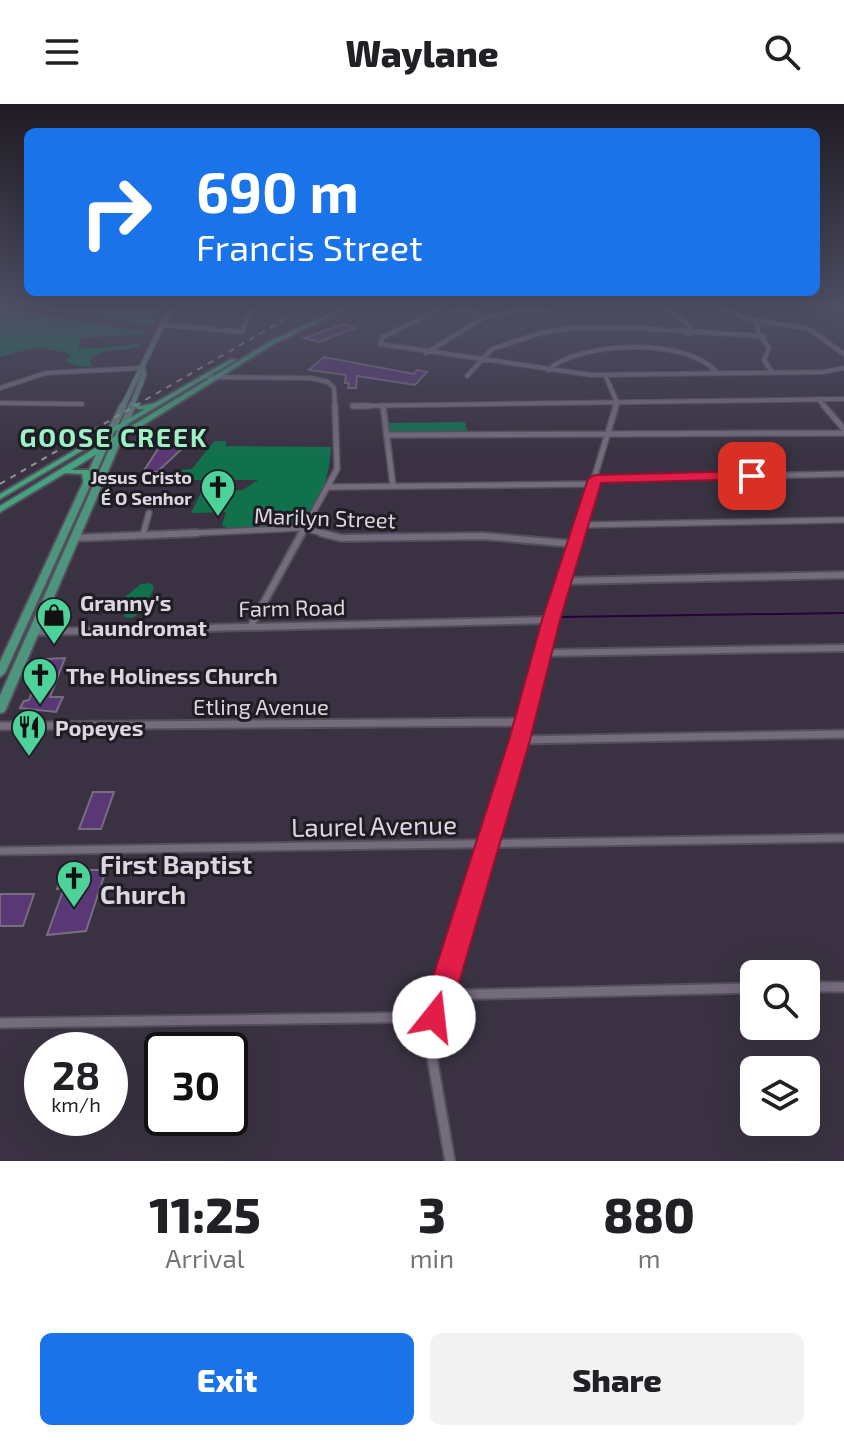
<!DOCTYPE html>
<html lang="en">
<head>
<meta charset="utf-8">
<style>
  :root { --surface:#fff; --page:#f2f2f2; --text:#202124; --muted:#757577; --accent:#1a73e8 }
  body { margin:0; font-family:"Exo 2",sans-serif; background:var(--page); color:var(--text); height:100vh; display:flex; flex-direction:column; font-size:30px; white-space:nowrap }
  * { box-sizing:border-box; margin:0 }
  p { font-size:26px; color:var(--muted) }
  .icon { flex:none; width:44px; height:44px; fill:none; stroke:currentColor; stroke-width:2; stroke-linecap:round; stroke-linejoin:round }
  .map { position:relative; height:1057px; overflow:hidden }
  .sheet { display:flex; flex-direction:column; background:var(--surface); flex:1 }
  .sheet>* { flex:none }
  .hud { position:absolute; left:24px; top:24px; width:796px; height:168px; border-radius:12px; box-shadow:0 8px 32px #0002; background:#1a73e8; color:#fff; overflow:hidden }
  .tools { position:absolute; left:740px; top:856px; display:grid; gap:16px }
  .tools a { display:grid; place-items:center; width:80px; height:80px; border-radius:12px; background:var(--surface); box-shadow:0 8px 32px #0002; font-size:40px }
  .speed { position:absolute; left:24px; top:928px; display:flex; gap:16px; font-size:40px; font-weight:700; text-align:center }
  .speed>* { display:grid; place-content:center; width:104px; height:104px; border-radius:50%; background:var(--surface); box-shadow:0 8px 32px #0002; line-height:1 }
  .speed small { font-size:20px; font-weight:400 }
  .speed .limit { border:4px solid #111; border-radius:12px; background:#fff; color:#111 }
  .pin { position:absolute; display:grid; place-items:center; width:68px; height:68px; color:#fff; margin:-34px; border-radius:16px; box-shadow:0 4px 12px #0006 }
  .me { position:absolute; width:88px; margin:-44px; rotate:16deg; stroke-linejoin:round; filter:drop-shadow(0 0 6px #0008) }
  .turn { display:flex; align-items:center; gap:28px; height:168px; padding:0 40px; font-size:36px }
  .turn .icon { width:104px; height:104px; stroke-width:2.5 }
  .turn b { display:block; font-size:56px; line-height:68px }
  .eta { display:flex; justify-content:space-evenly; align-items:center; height:136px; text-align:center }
  .eta b { font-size:48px; font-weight:800; line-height:56px }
  .button { display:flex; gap:16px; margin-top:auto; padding:16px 40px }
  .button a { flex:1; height:92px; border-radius:12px; background:var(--accent); color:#fff; font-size:32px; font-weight:800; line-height:92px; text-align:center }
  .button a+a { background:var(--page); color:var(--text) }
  header { display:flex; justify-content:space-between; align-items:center; height:104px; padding:0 40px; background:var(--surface); font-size:36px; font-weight:800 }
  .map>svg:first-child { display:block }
  .green { fill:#12714d }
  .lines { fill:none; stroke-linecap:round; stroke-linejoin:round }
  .stream { stroke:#27013d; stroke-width:2 }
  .building { fill:#5a3775; stroke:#766d7f; stroke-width:2 }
  .minor-far4-casing { stroke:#554f5c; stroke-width:6 }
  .minor-far3-casing { stroke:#554f5c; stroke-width:8 }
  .minor-far2-casing { stroke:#554f5c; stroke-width:10 }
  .minor-far1-casing { stroke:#554f5c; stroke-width:11 }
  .minor-casing { stroke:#554f5c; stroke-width:13 }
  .secondary-far1-casing { stroke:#554f5c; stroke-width:7 }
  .secondary-casing { stroke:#554f5c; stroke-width:10 }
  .primary-casing { stroke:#554f5c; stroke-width:4 }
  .trunk-casing { stroke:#554f5c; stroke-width:4 }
  .minor-far4 { stroke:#746b7d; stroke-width:4 }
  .minor-far3 { stroke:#746b7d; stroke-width:5 }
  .minor-far2 { stroke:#746b7d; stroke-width:6 }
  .minor-far1 { stroke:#746b7d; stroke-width:7 }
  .minor { stroke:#746b7d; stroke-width:9 }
  .secondary-far1 { stroke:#61807d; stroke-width:5 }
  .secondary { stroke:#61807d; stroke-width:7 }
  .primary { fill:#4e957e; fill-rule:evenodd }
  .trunk { fill:#42a37e; fill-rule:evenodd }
  .rail { stroke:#97919d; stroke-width:2; stroke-dasharray:6 6; stroke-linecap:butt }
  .route { fill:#e11d48; stroke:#92132f; stroke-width:2 }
  .labels { text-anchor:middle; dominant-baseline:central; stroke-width:6; stroke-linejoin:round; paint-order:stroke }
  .far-poi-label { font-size:18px; font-weight:bold; fill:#dbd6e0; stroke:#1f1c23; text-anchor:end }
  .street-label { font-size:22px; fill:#dbd6e0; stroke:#1f1c23 }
  .poi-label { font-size:22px; font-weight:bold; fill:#dbd6e0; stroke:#1f1c23; text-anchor:start }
  .far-district-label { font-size:26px; font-weight:bold; letter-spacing:2px; fill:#9ef0c7; stroke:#1f1c23 }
  .near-street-label { font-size:26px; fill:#dbd6e0; stroke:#1f1c23 }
  .near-poi-label { font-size:26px; font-weight:bold; fill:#dbd6e0; stroke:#1f1c23; text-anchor:start }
</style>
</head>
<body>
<header><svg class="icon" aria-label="menu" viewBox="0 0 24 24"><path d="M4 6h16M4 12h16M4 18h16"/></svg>Waylane<svg class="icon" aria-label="search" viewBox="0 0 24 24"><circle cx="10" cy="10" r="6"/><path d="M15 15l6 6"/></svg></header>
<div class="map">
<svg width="844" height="1057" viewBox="0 0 844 1057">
  <rect width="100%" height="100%" fill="#3a3242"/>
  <path class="green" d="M 19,203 L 161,203 L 154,219 L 147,221 Z
    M 0,205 L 146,227 L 149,229 L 81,234 L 78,245 C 99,243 122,244 144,238 C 130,252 103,239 90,257 L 92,263 L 75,262 L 65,256 L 72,251 L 68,249 L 36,243 L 0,253 Z
    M 465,318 L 468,330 L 389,330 L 387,319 Z
    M 214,337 L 226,337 L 226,342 L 331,343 C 331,365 319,413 296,422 C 282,428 244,424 227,424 L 222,421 L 226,408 L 191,409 L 201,389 L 243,386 L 258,376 L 182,376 L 187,369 L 172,367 L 192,365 Z
    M 149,479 L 154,482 C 151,493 143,509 132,514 L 124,513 L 125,493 L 141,480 Z"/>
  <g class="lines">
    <path class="stream" d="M 559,513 L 844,509"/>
  </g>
  <path class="building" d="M 344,220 L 355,224 L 319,238 L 304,234 Z
    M 324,253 L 414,270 L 417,266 L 427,268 L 415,281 L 357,272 L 356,284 L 348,284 L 349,279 L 345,279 L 346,271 L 309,266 Z
    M 160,342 L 184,343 L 157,368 L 143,368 Z
    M 65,554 L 50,593 L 63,593 L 56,608 L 20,604 L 24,597 L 29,596 L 46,555 Z
    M 93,688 L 114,688 L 101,725 L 79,725 Z
    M 70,766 L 106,766 L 86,827 L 47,831 L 64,784 L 57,785 L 61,773 L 68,774 Z
    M 0,790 L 34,790 L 23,822 L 0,822 Z"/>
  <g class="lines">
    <g class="minor-far4-casing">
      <path id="minor-far4" d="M 444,203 L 383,233 L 380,240 L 591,271 L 823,268 L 844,264
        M 447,203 L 487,212
        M 665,203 L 690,222 L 689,230
        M 719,203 L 748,215 L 809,225 L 844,250
        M 757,217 L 758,228 L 769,244 L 764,256 L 772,268
        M 163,221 L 242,228 L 252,203
        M 426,249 L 487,212 L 559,203
        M 548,266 C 580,237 689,233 717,269
        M 605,271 L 617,298 L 615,304
        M 467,272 L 492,245 L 541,229 L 573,224 L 636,224 L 763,232
        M 206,273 L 311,274 L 328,278 L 334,284 L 335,304
        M 0,284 L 46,269 L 143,264
        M 818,295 L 826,304
        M 0,299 L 82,300
        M 353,302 L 844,295"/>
    </g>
    <g class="minor-far3-casing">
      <path id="minor-far3" d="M 353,302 L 369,302
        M 383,302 L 393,382
        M 824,302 L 844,325
        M 387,331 L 844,329
        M 595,375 L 844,370
        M 329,383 L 594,380
        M 580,421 L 844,416
        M 143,430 L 149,409
        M 151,431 L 304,424 L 329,431
        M 301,431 L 337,365 L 335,302
        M 577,431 L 616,302"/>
    </g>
    <g class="minor-far2-casing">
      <path id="minor-far2" d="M 321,429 L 341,434 L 483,432 L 575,440
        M 75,434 L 197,429
        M 563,477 L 844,471
        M 251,522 L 302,429
        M 34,528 L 551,516
        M 544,549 L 844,544
        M 531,592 L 577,429"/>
    </g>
    <g class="minor-far1-casing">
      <path id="minor-far1" d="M 0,622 L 523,618
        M 520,636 L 844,630
        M 0,747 L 844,734
        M 470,797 L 532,590"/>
    </g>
    <g class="minor-casing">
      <path id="minor" d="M 806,883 L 844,883
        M 441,891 L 754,884
        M 0,919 L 434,913
        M 450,1057 L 430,942 L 434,913 L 471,795"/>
    </g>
    <g class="secondary-far1-casing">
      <path id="secondary-far1" d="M 122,304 L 171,203
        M 131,304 L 144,271 L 143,264"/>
    </g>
    <g class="secondary-casing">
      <path id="secondary" d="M 123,323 L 132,302
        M 109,331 L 123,302"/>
    </g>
    <g class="primary-casing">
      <path id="primary" d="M 123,321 L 127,323 L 6,605 L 4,608 L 0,609 L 0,592 L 119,323 Z
        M 106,329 L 113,331 L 5,569 L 0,573 L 0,558 Z"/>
    </g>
    <g class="trunk-casing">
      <path id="trunk" d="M 344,203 L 351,203 L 275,239 L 71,366 L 88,366 L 91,380 L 90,382 L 84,382 L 82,370 L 65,369 L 0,408 L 0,402 L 271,237 Z
        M 231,255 L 236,256 L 0,395 L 0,390 L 145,305 L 138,305 L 131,301 L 131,299 L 135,299 L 141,302 L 155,299 Z"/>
    </g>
    <use href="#minor-far4" class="minor-far4"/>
    <use href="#minor-far3" class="minor-far3"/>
    <use href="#minor-far2" class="minor-far2"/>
    <use href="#minor-far1" class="minor-far1"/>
    <use href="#minor" class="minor"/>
    <use href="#secondary-far1" class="secondary-far1"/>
    <use href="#secondary" class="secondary"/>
    <use href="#primary" class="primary"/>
    <use href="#trunk" class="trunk"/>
    <path class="rail" d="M 0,380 L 306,203"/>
  </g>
  <linearGradient id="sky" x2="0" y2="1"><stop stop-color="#201c24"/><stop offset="0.58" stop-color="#4f4f65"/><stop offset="1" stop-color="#4f4f65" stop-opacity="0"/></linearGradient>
  <rect width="844" height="351" fill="url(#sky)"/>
  <path class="route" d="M 752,367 L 757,369 L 757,375 L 601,379 L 560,516 L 530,636 L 449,913 L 444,923 L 434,927 L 424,923 L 420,913 L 509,636 L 542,516 L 588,375 L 595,371 Z"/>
  <defs>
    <g id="church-pin" transform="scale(1.8)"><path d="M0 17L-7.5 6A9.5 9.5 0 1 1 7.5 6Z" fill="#4dd39a" stroke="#1f1c23"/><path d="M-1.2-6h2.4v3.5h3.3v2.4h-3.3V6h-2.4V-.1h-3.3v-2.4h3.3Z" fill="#111"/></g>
    <g id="shop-pin" transform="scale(1.8)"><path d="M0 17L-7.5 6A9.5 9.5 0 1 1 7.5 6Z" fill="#4dd39a" stroke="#1f1c23"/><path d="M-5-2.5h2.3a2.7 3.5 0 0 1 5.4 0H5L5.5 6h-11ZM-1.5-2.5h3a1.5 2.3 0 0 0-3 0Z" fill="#111"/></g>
    <g id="restaurant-pin" transform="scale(1.8)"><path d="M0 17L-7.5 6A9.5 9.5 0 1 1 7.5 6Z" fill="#4dd39a" stroke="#1f1c23"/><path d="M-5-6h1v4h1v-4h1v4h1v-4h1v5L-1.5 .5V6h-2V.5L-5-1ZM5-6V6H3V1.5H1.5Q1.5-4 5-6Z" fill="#111"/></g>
  </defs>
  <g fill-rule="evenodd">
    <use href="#church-pin" x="218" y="383"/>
    <use href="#shop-pin" x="54" y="511"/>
    <use href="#church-pin" x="40" y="571"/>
    <use href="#restaurant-pin" x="29" y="623"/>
    <use href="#church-pin" x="74" y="774"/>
  </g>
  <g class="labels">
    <g class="far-poi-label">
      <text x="192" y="373">Jesus Cristo<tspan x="192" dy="21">É O Senhor</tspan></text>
    </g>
    <g class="street-label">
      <text transform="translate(325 413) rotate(2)">Marilyn Street</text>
      <text transform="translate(292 503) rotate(-1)">Farm Road</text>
      <text x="261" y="602">Etling Avenue</text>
    </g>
    <g class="poi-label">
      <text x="80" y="498">Granny's<tspan x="80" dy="25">Laundromat</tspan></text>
      <text x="66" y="571">The Holiness Church</text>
      <text x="55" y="623">Popeyes</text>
    </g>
    <g class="far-district-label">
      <text x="114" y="332">GOOSE CREEK</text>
    </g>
    <g class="near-street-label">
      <text transform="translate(374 721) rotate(-1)">Laurel Avenue</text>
    </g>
    <g class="near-poi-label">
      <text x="100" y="759">First Baptist<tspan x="100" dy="30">Church</tspan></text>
    </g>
  </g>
</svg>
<div class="tools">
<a><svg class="icon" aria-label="search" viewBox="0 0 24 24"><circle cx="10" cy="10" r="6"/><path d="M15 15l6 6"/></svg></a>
<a><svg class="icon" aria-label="layers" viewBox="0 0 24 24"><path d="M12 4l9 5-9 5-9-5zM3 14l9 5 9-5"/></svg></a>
</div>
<div class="speed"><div>28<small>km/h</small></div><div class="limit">30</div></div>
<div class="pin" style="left:752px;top:372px;background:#d93025"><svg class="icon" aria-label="arrive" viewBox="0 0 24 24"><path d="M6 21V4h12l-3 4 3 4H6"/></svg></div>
<svg class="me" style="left:434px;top:913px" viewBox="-20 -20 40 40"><circle r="19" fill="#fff"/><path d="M0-13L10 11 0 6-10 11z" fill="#e11d48"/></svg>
<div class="hud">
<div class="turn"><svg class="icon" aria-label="right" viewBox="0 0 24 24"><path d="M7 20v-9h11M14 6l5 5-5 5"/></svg><div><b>690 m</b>Francis Street</div></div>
</div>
</div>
<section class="sheet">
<div class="eta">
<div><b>11:25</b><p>Arrival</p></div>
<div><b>3</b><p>min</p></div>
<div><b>880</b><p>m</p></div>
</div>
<div class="button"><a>Exit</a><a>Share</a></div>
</section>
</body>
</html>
